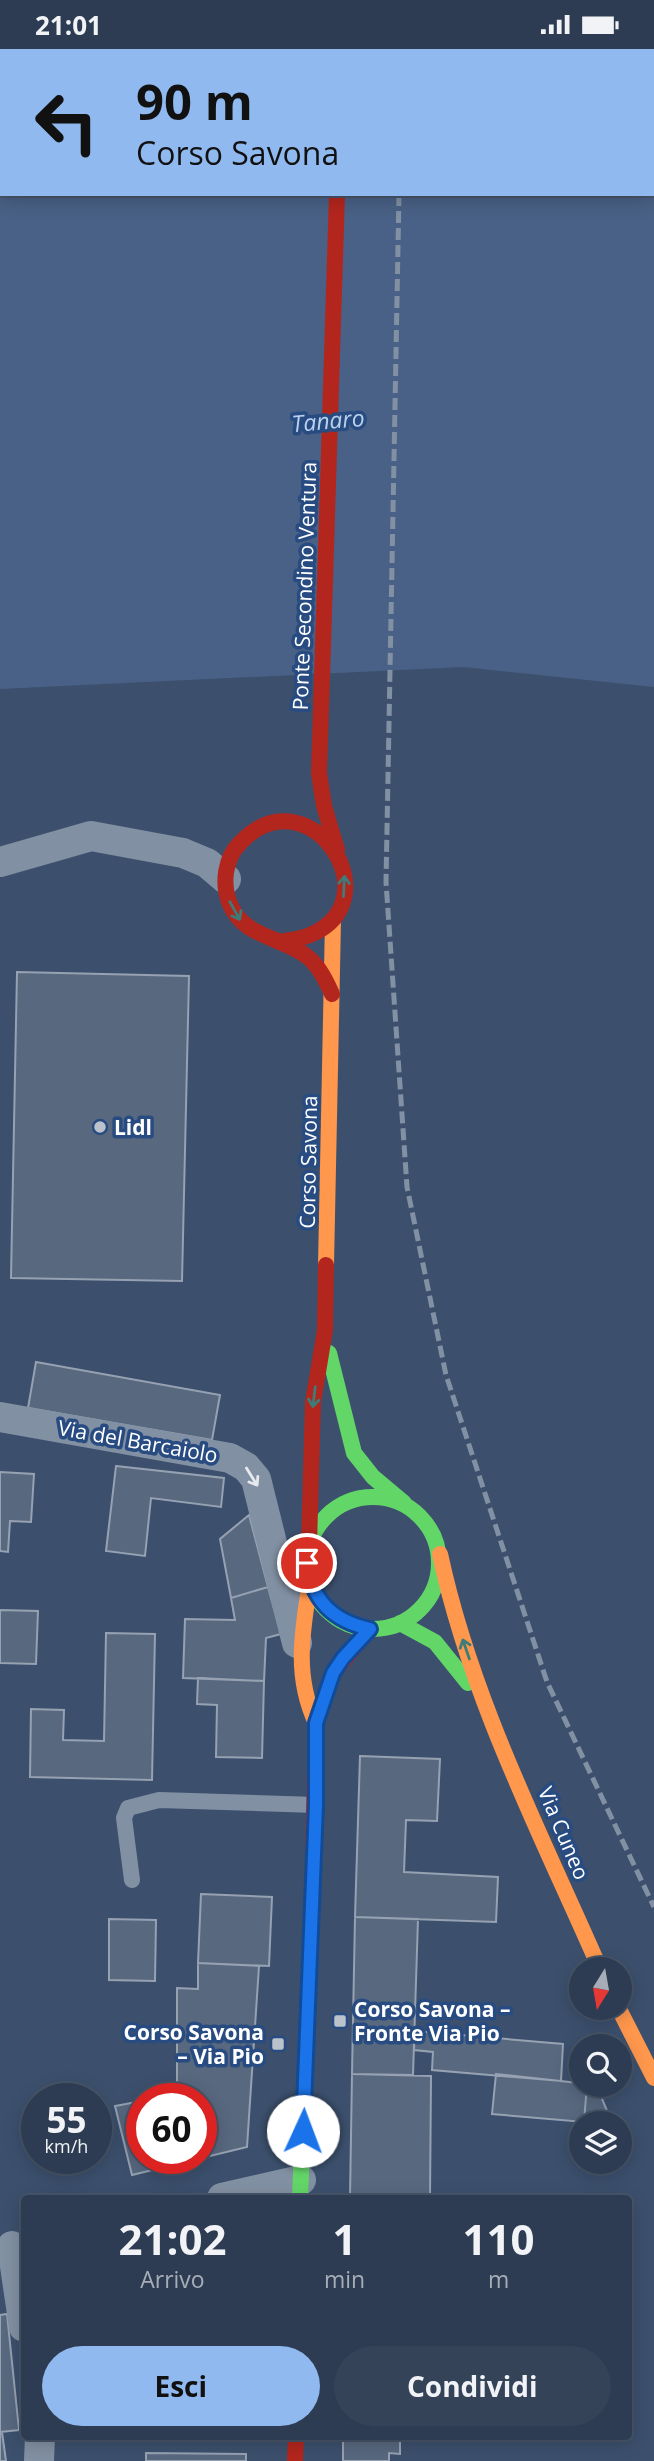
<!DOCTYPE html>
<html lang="it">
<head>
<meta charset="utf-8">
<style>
  :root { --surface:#2d3c52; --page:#354359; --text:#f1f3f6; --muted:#a7adb8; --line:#485669; --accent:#90b9f0 }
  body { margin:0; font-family:"Open Sans",sans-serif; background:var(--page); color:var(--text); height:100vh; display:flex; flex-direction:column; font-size:26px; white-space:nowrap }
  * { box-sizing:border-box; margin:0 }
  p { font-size:23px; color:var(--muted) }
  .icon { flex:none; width:38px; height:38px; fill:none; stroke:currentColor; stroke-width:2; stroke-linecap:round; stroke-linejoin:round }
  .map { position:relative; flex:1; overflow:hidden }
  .sheet { position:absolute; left:21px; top:2146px; width:611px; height:245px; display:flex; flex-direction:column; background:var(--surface); border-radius:7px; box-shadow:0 4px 18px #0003,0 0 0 2px var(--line) }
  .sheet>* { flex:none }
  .banner { position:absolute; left:0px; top:0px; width:654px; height:147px; box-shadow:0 4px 18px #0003,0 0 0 2px var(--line); background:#90b9f0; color:#111; overflow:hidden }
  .needle { width:46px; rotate:191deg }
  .controls { position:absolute; left:569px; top:1908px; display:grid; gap:14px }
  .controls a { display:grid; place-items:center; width:63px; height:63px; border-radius:50%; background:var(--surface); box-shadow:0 4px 18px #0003,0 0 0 2px var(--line); font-size:35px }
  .speed { position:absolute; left:21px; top:2034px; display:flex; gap:14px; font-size:35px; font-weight:700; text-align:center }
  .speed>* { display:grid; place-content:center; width:91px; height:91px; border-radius:50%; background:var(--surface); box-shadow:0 4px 18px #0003,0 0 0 2px var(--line); line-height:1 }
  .speed small { font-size:18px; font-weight:400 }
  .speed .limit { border:10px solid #d22; background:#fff; color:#111 }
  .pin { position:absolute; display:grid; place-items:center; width:60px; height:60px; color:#fff; margin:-30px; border:4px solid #fff; border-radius:50%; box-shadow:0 2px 7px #0007 }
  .me { position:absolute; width:77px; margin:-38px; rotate:2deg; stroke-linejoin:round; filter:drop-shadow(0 0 5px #0008) }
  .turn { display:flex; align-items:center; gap:24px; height:147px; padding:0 21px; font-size:32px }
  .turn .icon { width:91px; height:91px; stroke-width:2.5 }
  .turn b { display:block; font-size:49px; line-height:60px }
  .eta { display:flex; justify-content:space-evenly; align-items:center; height:119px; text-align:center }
  .eta b { font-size:42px; font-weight:700; line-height:49px }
  .action { display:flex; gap:14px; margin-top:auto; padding:14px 21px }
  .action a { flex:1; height:80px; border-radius:42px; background:var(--accent); color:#111; font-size:28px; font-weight:700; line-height:80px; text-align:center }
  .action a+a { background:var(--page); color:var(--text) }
  .status { display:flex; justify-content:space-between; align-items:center; height:49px; padding:0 35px; background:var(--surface); direction:ltr }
  .status svg { height:19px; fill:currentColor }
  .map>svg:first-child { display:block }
  .water { fill:#496186 }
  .building { fill:#58687f; stroke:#96a1b2; stroke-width:2 }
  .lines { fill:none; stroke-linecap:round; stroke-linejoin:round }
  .lane { stroke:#8290a3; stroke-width:16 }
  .street { stroke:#8290a3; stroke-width:30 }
  .fast { stroke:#63d668; stroke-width:16 }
  .slow { stroke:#ff974d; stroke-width:16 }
  .jam { stroke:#b3261e; stroke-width:16 }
  .rail { stroke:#8290a3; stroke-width:5; stroke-dasharray:12 5; stroke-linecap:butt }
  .oneway { stroke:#3d7c78 }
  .oneway2 { stroke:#e6e9ed }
  .route-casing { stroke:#114b97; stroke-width:18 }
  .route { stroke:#1a73e8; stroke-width:12 }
  .poi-dot { fill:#bbc2cc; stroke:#284c81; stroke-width:2.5 }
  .labels { text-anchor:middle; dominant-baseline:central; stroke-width:7; stroke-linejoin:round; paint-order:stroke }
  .street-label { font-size:21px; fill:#fff; stroke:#284c81 }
  .poi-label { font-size:21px; font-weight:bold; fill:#fff; stroke:#284c81; text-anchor:start }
  .water-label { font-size:23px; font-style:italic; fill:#bcd1ed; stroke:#284c81 }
</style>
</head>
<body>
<div class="status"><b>21:01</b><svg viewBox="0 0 49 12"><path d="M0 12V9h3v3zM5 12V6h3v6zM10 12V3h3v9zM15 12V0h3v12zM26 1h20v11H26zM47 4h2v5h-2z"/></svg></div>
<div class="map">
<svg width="654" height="2412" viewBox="0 0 654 2412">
  <rect width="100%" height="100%" fill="#3c506d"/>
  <path class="water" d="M 0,0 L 646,2 L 2,2 L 2,145 L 653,145 L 654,3 L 654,638 L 463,618 L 0,640 Z"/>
  <path class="building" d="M 17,923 L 189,927 L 182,1232 L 11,1229 Z
    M 36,1313 L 220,1346 L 212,1391 L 28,1359 Z
    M 116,1417 L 224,1429 L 221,1458 L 151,1449 L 145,1507 L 106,1502 Z
    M 0,1423 L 34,1425 L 31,1473 L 10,1472 L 8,1503 L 0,1502 Z
    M 249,1466 L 268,1538 L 231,1549 L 220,1490 Z
    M 268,1538 L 281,1585 L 266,1589 L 264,1632 L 183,1629 L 185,1570 L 235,1571 L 231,1549 Z
    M 0,1561 L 38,1562 L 36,1615 L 0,1614 Z
    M 106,1584 L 155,1585 L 152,1731 L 30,1728 L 31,1660 L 64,1661 L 63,1691 L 104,1692 Z
    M 198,1629 L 264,1632 L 262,1709 L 216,1708 L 217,1656 L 197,1655 Z
    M 360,1707 L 440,1710 L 437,1772 L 406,1771 L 404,1823 L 498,1828 L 496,1873 L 355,1868 Z
    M 201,1845 L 272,1848 L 269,1917 L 198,1914 Z
    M 355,1868 L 418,1870 L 413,2026 L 352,2025 Z
    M 109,1870 L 156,1871 L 155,1932 L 109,1931 Z
    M 198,1914 L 259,1917 L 247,2098 L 132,2126 L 115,2057 L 142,2052 L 142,2109 L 201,2109 L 201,2049 L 153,2049 L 177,2044 L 177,1939 L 198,1940 Z
    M 415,1982 L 563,1995 L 561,2032 L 432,2021 L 433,2003 L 414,2001 Z
    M 352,2025 L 431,2027 L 430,2149 L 350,2149 Z
    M 496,2025 L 587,2035 L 584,2073 L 492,2065 Z
    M 587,2035 L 596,2035 L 612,2074 L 584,2073 Z
    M 7,2265 L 19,2381 L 0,2383 L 0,2266 Z
    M 0,2383 L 2,2383 L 6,2412 L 0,2412 Z
    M 343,2387 L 400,2387 L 400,2405 L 389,2404 L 389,2412 L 343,2412 Z
    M 146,2404 L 246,2405 L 246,2412 L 146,2412 Z"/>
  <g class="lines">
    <path class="lane" d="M 132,1831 L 124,1769 L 128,1759 L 159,1751 L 316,1756"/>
    <path class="street" d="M 0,813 L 91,787 L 183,804 L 207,814 L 226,830
      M 0,1368 L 230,1409 L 246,1418 L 256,1430 L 297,1594
      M 222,2149 L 301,2131
      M 12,2197 L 24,2278
      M 39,2412 L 40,2387"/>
    <path class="fast" d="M 329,1304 L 354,1404 L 373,1428 L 404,1454
      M307 1514a66 66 0 1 1 132 0a66 66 0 1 1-132 0Z
      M 400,1574 L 435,1593 L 468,1634
      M 300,2149 L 312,1854"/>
    <path class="slow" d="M 341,0 L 341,2
      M 326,1216 L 333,871
      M 440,1505 C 471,1650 541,1785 600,1920
      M 310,1533 C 302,1583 294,1627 316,1674
      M 618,1958 L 654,2029"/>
    <path class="jam" d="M 337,145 L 319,724 L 324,757 L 337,801
      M 279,893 C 289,891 301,890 310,886 C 395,850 308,722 240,794 C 225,809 222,834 229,853 C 243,890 283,887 309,909 C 320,919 326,932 332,945
      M 309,1496 L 313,1353 L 325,1281 L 326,1216
      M 312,1854 L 316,1674 L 333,1624 L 370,1580
      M 295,2412 L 296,2387"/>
    <path class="rail" d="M 402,2 L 402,0
      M 399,145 L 386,833 L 407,1138 L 446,1326 L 547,1633 L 654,1858"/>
  </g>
  <defs><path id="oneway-shaft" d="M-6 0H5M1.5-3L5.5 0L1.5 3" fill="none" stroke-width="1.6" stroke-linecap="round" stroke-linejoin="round" transform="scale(1.75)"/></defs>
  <g class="oneway">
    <use href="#oneway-shaft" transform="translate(344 837) rotate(-87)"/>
    <use href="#oneway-shaft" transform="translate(235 862) rotate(61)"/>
    <use href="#oneway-shaft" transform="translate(314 1348) rotate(97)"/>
    <use href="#oneway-shaft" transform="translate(466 1600) rotate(-109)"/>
  </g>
  <use class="oneway2" href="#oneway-shaft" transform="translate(252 1428) rotate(58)"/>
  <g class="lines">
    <g class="route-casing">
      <path id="route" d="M 303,2082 L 316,1756 L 316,1674 L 333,1624 L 343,1609 L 370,1580 C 333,1572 312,1552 307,1514"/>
    </g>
    <use href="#route" class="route"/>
  </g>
  <g class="poi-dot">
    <circle cx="100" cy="1078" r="7"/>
    <rect x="333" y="1965" width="14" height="14" rx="3.5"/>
    <rect x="271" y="1988" width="14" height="14" rx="3.5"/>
  </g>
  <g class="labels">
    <g class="street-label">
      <text transform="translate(304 537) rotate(-88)">Ponte Secondino Ventura</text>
      <text transform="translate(308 1113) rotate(-89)">Corso Savona</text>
      <text transform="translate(138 1392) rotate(10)">Via del Barcaiolo</text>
      <text transform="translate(564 1784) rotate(67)">Via Cuneo</text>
    </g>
    <g class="poi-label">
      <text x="114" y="1078">Lidl</text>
      <text x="354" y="1960">Corso Savona –<tspan x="354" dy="24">Fronte Via Pio</tspan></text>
      <text x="264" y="1983" text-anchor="end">Corso Savona<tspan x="264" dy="24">– Via Pio</tspan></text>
    </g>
    <g class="water-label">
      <text transform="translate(328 371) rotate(-5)">Tanaro</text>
    </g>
  </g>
</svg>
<div class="controls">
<a><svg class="needle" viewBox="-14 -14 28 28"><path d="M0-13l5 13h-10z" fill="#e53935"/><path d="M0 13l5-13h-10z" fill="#a7adb8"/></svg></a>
<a><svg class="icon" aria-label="search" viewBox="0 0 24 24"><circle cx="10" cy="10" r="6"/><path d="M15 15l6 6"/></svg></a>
<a><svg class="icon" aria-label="layers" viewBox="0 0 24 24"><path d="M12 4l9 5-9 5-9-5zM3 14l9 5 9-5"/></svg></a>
</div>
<div class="speed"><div>55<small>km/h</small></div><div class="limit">60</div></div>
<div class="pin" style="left:307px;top:1514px;background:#d93025"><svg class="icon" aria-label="arrive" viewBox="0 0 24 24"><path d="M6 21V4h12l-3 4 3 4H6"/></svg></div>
<svg class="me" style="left:303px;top:2082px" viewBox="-20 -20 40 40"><circle r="19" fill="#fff"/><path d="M0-13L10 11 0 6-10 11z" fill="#1a73e8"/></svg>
<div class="banner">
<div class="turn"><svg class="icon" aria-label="left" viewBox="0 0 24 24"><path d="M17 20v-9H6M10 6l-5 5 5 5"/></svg><div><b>90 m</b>Corso Savona</div></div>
</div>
<section class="sheet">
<div class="eta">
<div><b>21:02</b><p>Arrivo</p></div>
<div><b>1</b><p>min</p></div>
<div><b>110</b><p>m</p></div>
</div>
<div class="action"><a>Esci</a><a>Condividi</a></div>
</section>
</div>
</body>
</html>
